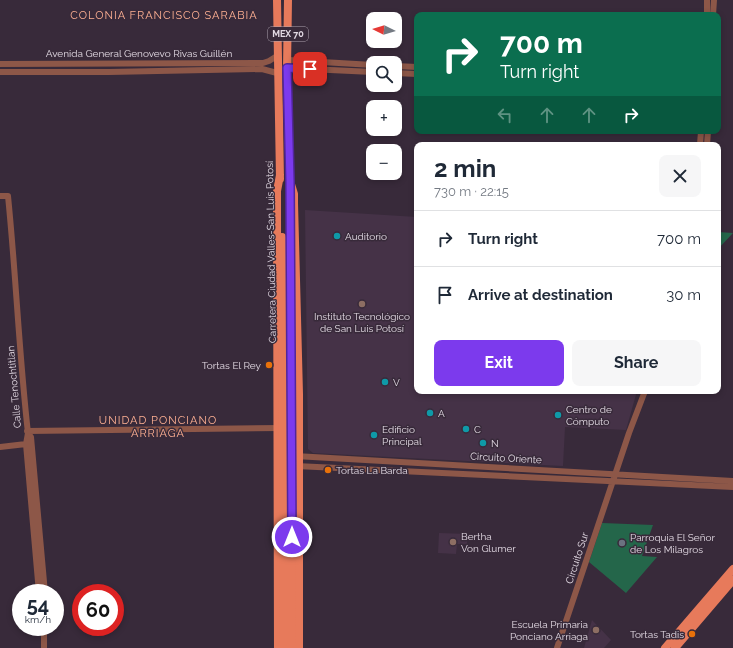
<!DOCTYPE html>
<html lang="en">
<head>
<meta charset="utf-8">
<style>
  :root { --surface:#fff; --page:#f6f6f7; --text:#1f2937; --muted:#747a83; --line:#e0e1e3; --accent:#7c3aed }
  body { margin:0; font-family:Raleway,sans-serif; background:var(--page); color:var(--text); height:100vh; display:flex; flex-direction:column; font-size:15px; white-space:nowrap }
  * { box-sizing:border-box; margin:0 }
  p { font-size:13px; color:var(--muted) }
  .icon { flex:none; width:22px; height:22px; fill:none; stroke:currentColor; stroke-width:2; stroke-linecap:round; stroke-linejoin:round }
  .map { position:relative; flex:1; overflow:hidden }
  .details { position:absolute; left:414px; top:142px; width:307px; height:252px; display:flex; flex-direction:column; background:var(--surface); border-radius:8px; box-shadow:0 2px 6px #0003 }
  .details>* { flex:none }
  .top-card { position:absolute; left:414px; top:12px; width:307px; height:122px; border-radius:8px; box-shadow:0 2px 6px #0003; background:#0b6e4f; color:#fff; overflow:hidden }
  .needle { width:26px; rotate:275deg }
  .buttons { position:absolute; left:366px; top:12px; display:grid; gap:8px }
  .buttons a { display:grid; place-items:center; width:36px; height:36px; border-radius:8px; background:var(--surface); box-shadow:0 2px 6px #0003; font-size:20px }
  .speed { position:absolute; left:12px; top:584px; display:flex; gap:8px; font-size:20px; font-weight:700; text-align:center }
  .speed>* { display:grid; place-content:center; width:52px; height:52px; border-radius:50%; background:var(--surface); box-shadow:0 2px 6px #0003; line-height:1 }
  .speed small { font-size:10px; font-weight:400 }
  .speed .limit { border:6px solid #d22; background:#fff; color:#111 }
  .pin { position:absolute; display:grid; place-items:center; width:34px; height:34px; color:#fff; margin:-17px; border-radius:8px; box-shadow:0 2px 6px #0006 }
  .me { position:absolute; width:44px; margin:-22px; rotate:0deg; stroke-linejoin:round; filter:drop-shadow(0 0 3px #0008) }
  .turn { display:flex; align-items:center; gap:14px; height:84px; padding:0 20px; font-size:18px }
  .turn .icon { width:52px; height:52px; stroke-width:2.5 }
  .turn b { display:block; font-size:28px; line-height:34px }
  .lanes { display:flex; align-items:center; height:38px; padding:0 20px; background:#0003; justify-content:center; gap:20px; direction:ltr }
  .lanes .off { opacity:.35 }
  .round { display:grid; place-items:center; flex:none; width:42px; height:42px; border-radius:8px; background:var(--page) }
  .summary { display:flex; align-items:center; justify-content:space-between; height:68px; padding:0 20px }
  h1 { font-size:24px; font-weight:700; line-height:30px }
  .primary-button { display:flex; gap:8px; margin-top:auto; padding:8px 20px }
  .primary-button a { flex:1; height:46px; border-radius:8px; background:var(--accent); color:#fff; font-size:16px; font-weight:700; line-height:46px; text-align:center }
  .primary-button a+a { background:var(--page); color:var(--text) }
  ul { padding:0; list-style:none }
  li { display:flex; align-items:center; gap:12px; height:56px; padding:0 20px; border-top:1px solid var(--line) }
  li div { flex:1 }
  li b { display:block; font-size:15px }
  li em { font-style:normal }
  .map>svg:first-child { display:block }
  .built { fill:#453247 }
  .green { fill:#24664a }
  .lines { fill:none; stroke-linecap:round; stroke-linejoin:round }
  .minor { stroke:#8d5748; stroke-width:6 }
  .major { stroke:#e77a5b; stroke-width:8 }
  .major-bridge { stroke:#e77a5b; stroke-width:8 }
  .route-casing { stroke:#51269a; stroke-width:10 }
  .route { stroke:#7c3aed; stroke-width:7 }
  .culture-dot { fill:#0f9aa8; stroke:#382a3a; stroke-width:1.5 }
  .education-dot { fill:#8d6e63; stroke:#382a3a; stroke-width:1.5 }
  .food-dot { fill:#e8710a; stroke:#382a3a; stroke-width:1.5 }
  .worship-dot { fill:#6b7280; stroke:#382a3a; stroke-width:1.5 }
  .labels { text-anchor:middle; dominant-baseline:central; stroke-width:3; stroke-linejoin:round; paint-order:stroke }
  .shield { fill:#382a3a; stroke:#afa4b0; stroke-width:1 }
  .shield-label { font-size:9px; font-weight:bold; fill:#e2d9e3 }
  .street-label { font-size:10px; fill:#e2d9e3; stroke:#382a3a }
  .poi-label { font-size:10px; fill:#e2d9e3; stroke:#382a3a; text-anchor:start }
  .neighbourhood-label { font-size:11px; letter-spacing:1px; fill:#fdaf92; stroke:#382a3a }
</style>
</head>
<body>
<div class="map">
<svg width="733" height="648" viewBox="0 0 733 648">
  <rect width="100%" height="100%" fill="#382a3a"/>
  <path class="built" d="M 305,210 L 417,217 L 417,391 L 637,391 L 626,430 L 565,427 L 563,466 L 313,453 L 308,449 Z
    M 439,533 L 467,534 L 467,544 L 457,544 L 456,554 L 438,553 Z
    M 592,620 L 611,640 L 604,648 L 584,648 Z"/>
  <path class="green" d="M 718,232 L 733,233 L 718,249 Z
    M 602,523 L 653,525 L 642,556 L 657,557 L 626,593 L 589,562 Z"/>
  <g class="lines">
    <path class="minor" d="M 707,15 L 707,0
      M 713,15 L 714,0
      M 288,60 L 373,65
      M 0,64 L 263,63 L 269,61 L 277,56
      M 395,66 L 417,67
      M 287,68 L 373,72
      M 0,72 L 109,72 L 262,69 L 277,73
      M 395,73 L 417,74
      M 700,145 L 701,131
      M 707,145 L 708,131
      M 0,196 L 8,196 C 16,275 19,354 28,433 L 26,444 L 39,593
      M 27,431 L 281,428
      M 28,433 L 31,437 L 45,593
      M 0,447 L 26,444 L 28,445
      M 295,456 L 733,481
      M 296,466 L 733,487
      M 44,648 L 44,627
      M 557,648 L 629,433 L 645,391"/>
    <path class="major" d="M 277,0 L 280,179
      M 288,0 L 287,68 L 290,185
      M 290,181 L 294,194 L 294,203 L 299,394 L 299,648
      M 278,648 L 277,217 L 277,191 L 280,175
      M 665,648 L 733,569
      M 675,648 L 733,580"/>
    <path class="major-bridge" d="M 290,236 L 292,648
      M 282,237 L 284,648"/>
  </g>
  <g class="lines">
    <g class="route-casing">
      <path id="route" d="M 292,537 L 290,181 L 287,68 L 310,69"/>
    </g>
    <use href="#route" class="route"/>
  </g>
  <g class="culture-dot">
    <circle cx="337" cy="236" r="4"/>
    <circle cx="385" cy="382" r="4"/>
    <circle cx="430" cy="413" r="4"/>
    <circle cx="558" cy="415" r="4"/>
    <circle cx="466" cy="429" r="4"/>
    <circle cx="374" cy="435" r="4"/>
    <circle cx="483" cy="443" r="4"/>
  </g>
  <g class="education-dot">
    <circle cx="362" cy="304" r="4"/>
    <circle cx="453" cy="542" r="4"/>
    <circle cx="596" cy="630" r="4"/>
  </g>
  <g class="food-dot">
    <circle cx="269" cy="365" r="4"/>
    <circle cx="328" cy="470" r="4"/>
    <circle cx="692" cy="634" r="4"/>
  </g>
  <circle class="worship-dot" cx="622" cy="543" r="4"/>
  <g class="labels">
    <rect class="shield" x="268" y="27" width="40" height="14" rx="3"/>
    <g class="shield-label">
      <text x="288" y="34">MEX 70</text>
    </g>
    <g class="street-label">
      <text x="139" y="53">Avenida General Genovevo Rivas Guillén</text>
      <text transform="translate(271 252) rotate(-91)">Carretera Ciudad Valles-San Luis Potosí</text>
      <text transform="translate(14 387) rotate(-95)">Calle Tenochtitlan</text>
      <text transform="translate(506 458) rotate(3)">Circuito Oriente</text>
      <text transform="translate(577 558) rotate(-72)">Circuito Sur</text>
    </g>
    <g class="poi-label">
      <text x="345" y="236">Auditorio</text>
      <text x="362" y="316" text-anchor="middle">Instituto Tecnológico<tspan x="362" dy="12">de San Luis Potosí</tspan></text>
      <text x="261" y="365" text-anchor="end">Tortas El Rey</text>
      <text x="393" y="382">V</text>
      <text x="566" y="409">Centro de<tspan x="566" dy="12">Cómputo</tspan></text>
      <text x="438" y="413">A</text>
      <text x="382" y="429">Edificio<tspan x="382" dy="12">Principal</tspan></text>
      <text x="474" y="429">C</text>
      <text x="491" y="443">N</text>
      <text x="336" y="470">Tortas La Barda</text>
      <text x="461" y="536">Bertha<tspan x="461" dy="12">Von Glumer</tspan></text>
      <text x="630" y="537">Parroquia El Señor<tspan x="630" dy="12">de Los Milagros</tspan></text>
      <text x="588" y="624" text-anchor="end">Escuela Primaria<tspan x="588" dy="12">Ponciano Arriaga</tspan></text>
      <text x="684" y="634" text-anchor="end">Tortas Tadis</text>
    </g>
    <g class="neighbourhood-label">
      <text x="164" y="15">COLONIA FRANCISCO SARABIA</text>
      <text x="158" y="420">UNIDAD PONCIANO<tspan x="158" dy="13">ARRIAGA</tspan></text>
    </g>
  </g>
</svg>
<div class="buttons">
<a><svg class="needle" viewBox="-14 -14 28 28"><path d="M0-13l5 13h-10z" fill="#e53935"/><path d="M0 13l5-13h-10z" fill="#747a83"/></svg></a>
<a><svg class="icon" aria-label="search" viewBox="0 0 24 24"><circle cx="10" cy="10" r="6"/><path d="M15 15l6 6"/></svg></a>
<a>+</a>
<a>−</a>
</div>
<div class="speed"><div>54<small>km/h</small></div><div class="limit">60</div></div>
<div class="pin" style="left:310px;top:69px;background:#d93025"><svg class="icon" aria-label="arrive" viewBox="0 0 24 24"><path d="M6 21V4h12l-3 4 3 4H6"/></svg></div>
<svg class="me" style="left:292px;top:537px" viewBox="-20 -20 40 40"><circle r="17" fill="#7c3aed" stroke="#fff" stroke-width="3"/><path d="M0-11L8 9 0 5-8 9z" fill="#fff"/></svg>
<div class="top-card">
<div class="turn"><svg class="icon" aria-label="right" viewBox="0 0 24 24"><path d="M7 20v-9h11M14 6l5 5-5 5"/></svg><div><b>700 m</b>Turn right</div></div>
<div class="lanes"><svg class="icon off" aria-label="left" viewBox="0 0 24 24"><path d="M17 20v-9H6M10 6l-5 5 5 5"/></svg><svg class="icon off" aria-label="ahead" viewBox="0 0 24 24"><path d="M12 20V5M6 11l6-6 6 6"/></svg><svg class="icon off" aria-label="ahead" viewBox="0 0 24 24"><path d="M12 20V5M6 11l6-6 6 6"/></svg><svg class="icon" aria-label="right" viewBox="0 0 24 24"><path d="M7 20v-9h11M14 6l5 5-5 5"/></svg></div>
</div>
<section class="details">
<div class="summary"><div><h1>2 min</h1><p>730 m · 22:15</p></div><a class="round"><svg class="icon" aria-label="close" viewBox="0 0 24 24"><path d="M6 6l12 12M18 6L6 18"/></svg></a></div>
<ul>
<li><svg class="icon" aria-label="right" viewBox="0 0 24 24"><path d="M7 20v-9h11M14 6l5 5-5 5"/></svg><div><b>Turn right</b></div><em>700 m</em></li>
<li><svg class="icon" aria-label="arrive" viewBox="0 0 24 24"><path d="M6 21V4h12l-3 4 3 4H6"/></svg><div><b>Arrive at destination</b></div><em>30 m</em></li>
</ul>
<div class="primary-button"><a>Exit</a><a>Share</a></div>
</section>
</div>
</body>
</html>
